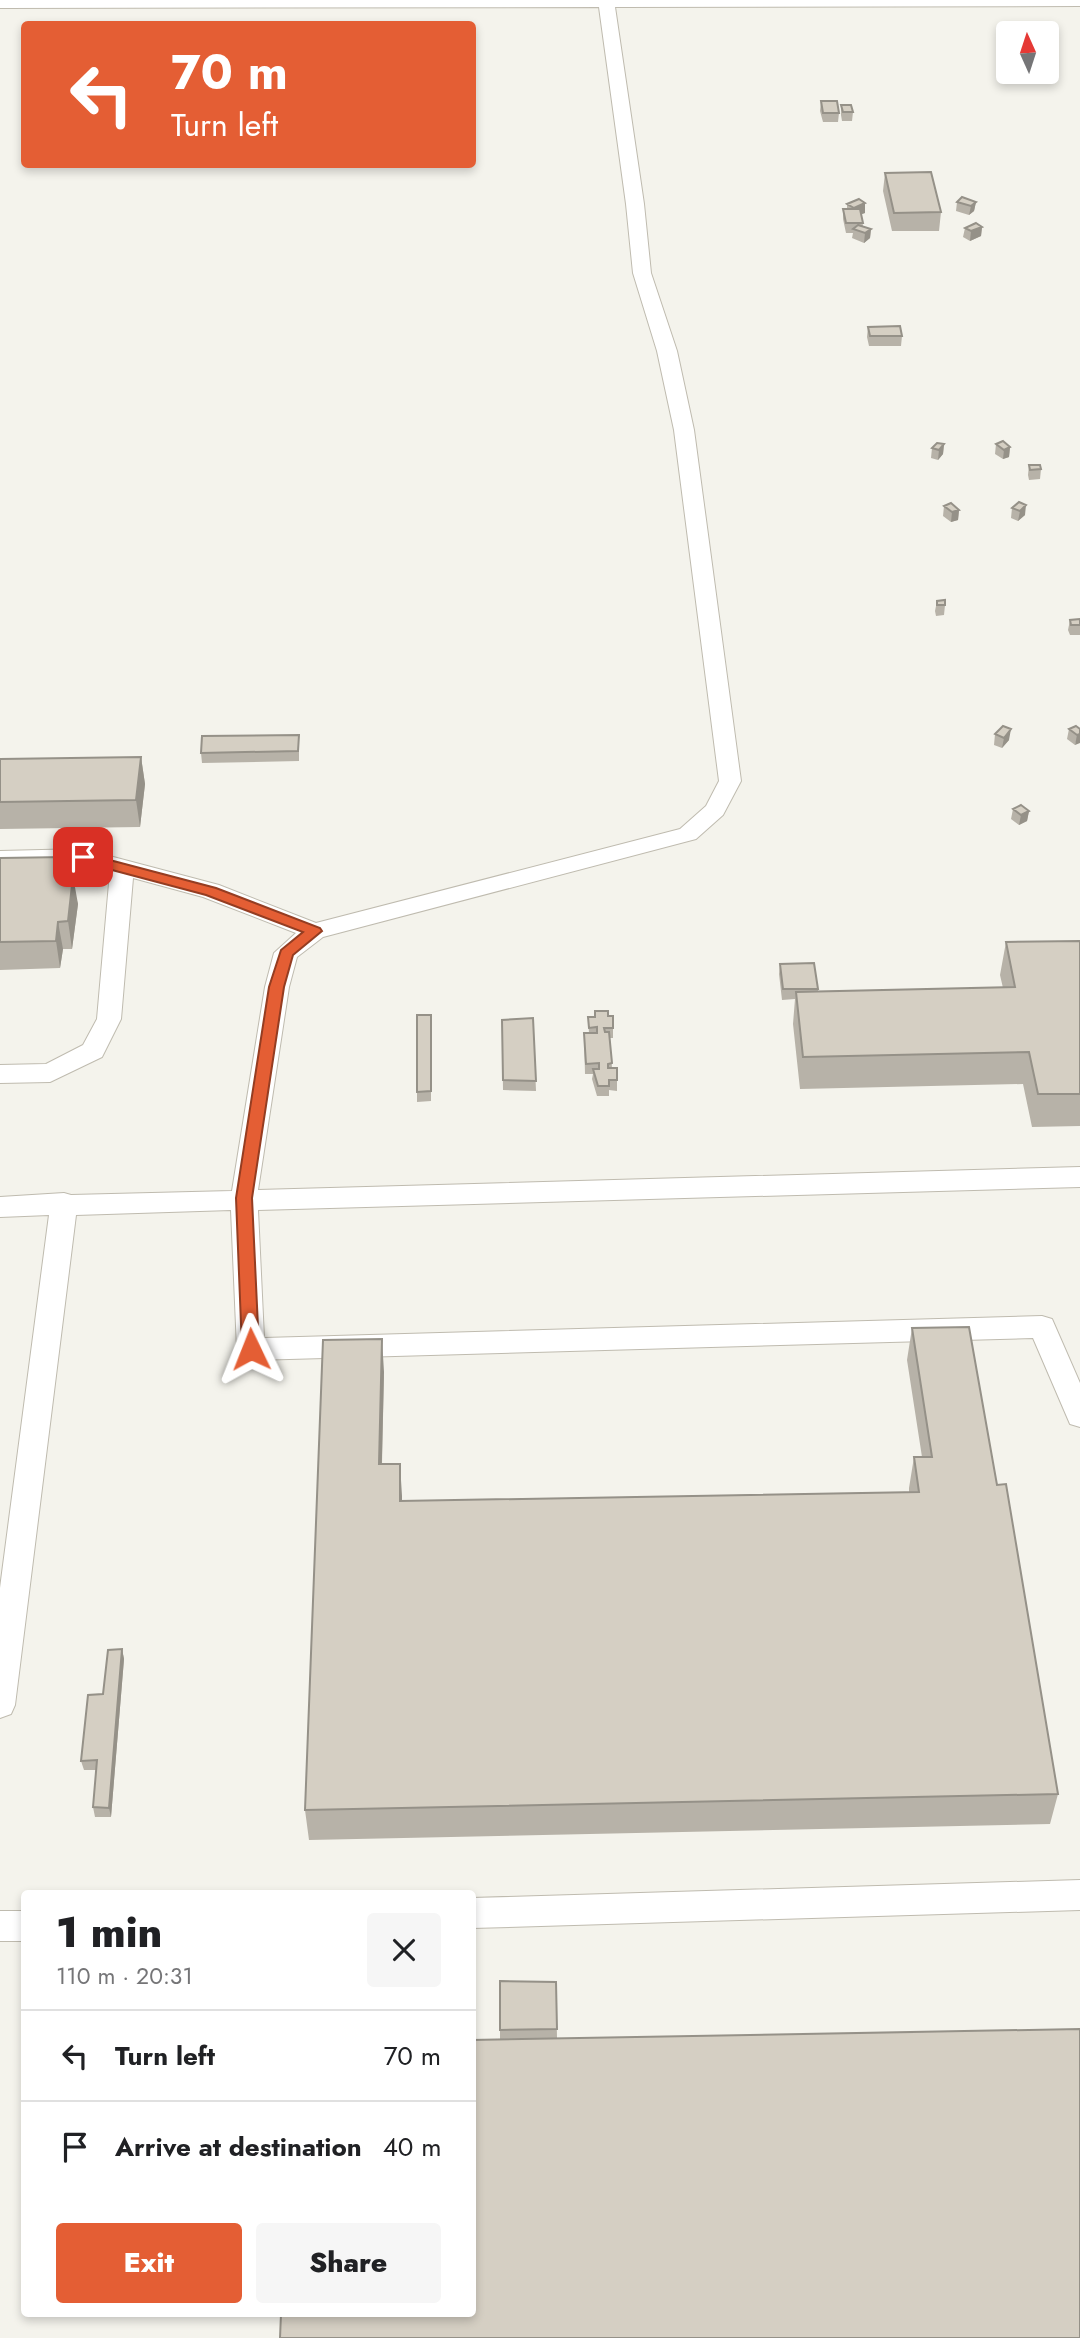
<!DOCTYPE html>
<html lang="en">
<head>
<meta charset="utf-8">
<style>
  :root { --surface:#fff; --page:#f6f6f6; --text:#202124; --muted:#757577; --line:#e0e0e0; --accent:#e45e34 }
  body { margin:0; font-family:Jost,sans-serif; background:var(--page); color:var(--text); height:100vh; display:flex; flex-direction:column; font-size:26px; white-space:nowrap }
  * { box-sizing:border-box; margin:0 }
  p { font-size:23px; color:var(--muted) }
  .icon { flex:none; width:38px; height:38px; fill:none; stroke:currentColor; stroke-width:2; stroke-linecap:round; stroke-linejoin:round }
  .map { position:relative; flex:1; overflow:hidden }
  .sheet { position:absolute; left:21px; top:1890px; width:455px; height:427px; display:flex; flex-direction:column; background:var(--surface); border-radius:7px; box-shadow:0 4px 10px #0003 }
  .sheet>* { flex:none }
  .hud { position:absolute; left:21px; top:21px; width:455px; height:147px; border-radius:7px; box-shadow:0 4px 10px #0003; background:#e45e34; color:#fff; overflow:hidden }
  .needle { width:46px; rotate:357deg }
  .buttons { position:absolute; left:996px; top:21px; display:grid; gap:14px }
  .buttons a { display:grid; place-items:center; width:63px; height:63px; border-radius:7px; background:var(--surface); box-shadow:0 4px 10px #0003; font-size:35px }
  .pin { position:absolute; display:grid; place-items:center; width:60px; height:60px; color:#fff; margin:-30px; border-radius:14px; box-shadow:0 4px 10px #0006 }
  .me { position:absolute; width:77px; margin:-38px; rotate:358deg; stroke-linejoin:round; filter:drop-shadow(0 0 5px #0008) }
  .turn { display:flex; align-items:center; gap:24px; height:147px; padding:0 35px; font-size:32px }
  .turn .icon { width:91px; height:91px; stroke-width:2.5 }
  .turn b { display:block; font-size:49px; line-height:60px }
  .round { display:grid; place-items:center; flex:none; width:74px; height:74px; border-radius:7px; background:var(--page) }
  .overview { display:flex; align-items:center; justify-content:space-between; height:119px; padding:0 35px }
  h1 { font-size:42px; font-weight:800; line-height:52px }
  .button { display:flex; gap:14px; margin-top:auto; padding:14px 35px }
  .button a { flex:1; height:80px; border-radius:7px; background:var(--accent); color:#fff; font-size:28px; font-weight:800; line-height:80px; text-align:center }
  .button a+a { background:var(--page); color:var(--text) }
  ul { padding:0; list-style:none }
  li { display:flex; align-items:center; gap:21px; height:91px; padding:0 35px; border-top:2px solid var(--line) }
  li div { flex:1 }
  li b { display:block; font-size:26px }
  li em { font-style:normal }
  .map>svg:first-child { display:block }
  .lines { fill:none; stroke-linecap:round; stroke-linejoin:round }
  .lane-casing { stroke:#bfbbaf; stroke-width:2 }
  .lane { fill:#fff; fill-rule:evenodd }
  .wall { fill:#b7b2a8 }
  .shaded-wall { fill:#959188 }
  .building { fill:#d5cfc3; stroke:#959188; stroke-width:2 }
  .route { fill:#e45e34; stroke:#943d22; stroke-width:2 }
</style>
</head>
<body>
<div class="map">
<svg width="1080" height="2338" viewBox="0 0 1080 2338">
  <rect width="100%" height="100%" fill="#f4f3ec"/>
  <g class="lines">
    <g class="lane-casing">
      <path id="lane" d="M 0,0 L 1080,0 L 1080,6 L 615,7 L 644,204 L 651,273 L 677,351 L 694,430 L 741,781 L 723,815 L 696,839 L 323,937 L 297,957 L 289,987 L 258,1190 L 1080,1167 L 1080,1187 L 258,1210 L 264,1338 L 1042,1316 L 1052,1319 L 1080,1383 L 1080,1427 L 1070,1424 L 1033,1338 L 251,1360 L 241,1357 L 237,1349 L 231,1210 L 76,1215 L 15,1705 L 11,1714 L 0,1718 L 0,1588 L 49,1215 L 0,1217 L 0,1197 L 64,1193 L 71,1195 L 232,1191 L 265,987 L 274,953 L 296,933 L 203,897 L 133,878 L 121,1019 L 102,1057 L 50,1082 L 0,1083 L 0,1065 L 46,1064 L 83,1045 L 97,1019 L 110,872 L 83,865 L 0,867 L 0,851 L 83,849 L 219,885 L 316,923 L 680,829 L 706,806 L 719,781 L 674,430 L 657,351 L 633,273 L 626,204 L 599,7 L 0,8 Z
        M 1080,1880 L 1080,1910 L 472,1928 L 472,1898 Z
        M 0,1911 L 24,1911 L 24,1941 L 0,1941 Z"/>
    </g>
    <use href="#lane" class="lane"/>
  </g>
  <path class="wall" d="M 821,101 L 839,113 L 838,122 L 823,122 L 820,111 Z
    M 841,105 L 853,112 L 852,121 L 842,121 L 841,115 Z
    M 885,173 L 941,212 L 939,231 L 892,231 L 883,191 Z
    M 957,202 L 976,202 L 974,211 L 969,215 L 956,211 Z
    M 847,204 L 865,213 L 861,214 L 863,226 L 871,229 L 870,238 L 864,243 L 852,238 L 853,233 L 846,233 L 843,219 L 843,210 L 847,209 Z
    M 982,227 L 981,236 L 970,241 L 963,237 L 965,228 Z
    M 868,327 L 902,336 L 901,346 L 869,346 L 867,337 Z
    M 944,444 L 943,454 L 938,460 L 931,458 L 932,448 Z
    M 996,444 L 1010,447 L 1009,457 L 1003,459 L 995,454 Z
    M 1029,465 L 1041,469 L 1040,479 L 1029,480 L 1028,475 Z
    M 1019,502 L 1025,515 L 1018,521 L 1011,518 L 1012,508 Z
    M 944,506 L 959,510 L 958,520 L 951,522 L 943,516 Z
    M 937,601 L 945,605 L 944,615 L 936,616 L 935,611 Z
    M 1080,619 L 1080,635 L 1070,635 L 1068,630 L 1070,620 Z
    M 1069,729 L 1080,729 L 1075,745 L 1067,739 Z
    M 995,734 L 1009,740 L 1002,748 L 994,745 Z
    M 299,735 L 299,761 L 202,763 L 201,753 Z
    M 141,757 L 145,784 L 140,827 L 0,829 L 0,759 Z
    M 1013,809 L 1029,811 L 1027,821 L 1019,825 L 1011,819 Z
    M 0,858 L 69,876 L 78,904 L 72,949 L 63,949 L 60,968 L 0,970 Z
    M 1080,941 L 1080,1126 L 1032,1127 L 1023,1084 L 800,1089 L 793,1024 L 795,999 L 782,1000 L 779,974 L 780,964 L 818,989 L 818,991 L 1003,988 L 1000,975 L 1006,942 Z
    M 431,1015 L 431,1101 L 417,1102 L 417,1092 Z
    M 608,1016 L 613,1028 L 613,1038 L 610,1038 L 612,1068 L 617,1080 L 617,1091 L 609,1090 L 609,1096 L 597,1096 L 592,1079 L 593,1074 L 585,1074 L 584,1033 L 589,1033 L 588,1017 Z
    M 533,1018 L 536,1091 L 503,1090 L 502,1020 Z
    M 912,1328 L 997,1485 L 1058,1794 L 1050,1824 L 309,1840 L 305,1810 L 384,1372 L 382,1464 L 402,1501 L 909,1492 L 909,1488 L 914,1457 L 922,1457 L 907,1360 Z
    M 122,1649 L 124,1659 L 111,1817 L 95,1817 L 93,1807 L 96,1770 L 84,1770 L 81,1761 Z
    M 500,1981 L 556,1982 L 557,2038 L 500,2039 Z"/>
  <path class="shaded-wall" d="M 976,202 L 974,211 L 969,215 L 971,206 Z
    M 865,203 L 865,213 L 853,217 L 854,208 Z
    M 982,227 L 981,236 L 970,241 L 971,231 Z
    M 871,229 L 870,238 L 864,243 L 865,233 Z
    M 944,444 L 943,454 L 938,460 L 939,450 Z
    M 1010,447 L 1009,457 L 1003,459 L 1004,450 Z
    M 1026,505 L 1025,515 L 1018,521 L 1020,511 Z
    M 959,510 L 958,520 L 951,522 L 952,512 Z
    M 1011,729 L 1009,740 L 1002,748 L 1004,738 Z
    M 1080,734 L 1080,743 L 1075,745 L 1077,735 Z
    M 141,757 L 145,784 L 140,827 L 136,800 Z
    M 1029,811 L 1027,821 L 1019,825 L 1021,815 Z
    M 65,857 L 70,884 L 63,876 Z
    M 73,876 L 78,904 L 72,949 L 68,921 Z
    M 58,922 L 63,949 L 60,968 L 56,941 Z
    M 382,1339 L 384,1372 L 381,1496 L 379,1464 Z
    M 400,1464 L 402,1496 L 402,1532 L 400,1501 Z
    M 122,1649 L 124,1659 L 111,1817 L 109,1808 Z"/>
  <path class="building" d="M 821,101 L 837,101 L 839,113 L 823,113 Z
    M 841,105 L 851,105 L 853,112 L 843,112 Z
    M 931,172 L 941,212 L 894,213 L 885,173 Z
    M 962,197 L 976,202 L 971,206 L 957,202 Z
    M 859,199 L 865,203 L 854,208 L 847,204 Z
    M 843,209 L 860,209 L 863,223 L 846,223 Z
    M 976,223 L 982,227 L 971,231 L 965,228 Z
    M 858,225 L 871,229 L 865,233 L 853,229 Z
    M 900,326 L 902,336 L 870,336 L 868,327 Z
    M 1003,441 L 1010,447 L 1004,450 L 996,444 Z
    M 937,443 L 944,444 L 939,450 L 932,448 Z
    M 1029,465 L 1040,465 L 1041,469 L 1030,470 Z
    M 1019,502 L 1026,505 L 1020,511 L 1012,508 Z
    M 951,503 L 959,510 L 952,512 L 944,506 Z
    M 945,600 L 945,605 L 937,605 L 937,601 Z
    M 1080,619 L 1080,625 L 1071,625 L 1070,620 Z
    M 1003,726 L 1011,729 L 1004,738 L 995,734 Z
    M 1076,726 L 1080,729 L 1080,734 L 1077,735 L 1069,729 Z
    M 299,735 L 298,751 L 201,753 L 202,736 Z
    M 141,757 L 136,800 L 0,802 L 0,759 Z
    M 1021,805 L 1029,811 L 1021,815 L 1013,809 Z
    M 65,857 L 63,876 L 73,876 L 68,921 L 58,922 L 56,941 L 0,942 L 0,858 Z
    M 1080,941 L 1080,1094 L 1038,1094 L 1029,1052 L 803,1057 L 796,992 L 1015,987 L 1006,942 Z
    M 814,963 L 818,989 L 783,989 L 780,964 Z
    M 595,1011 L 608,1011 L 608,1016 L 613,1016 L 613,1028 L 604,1028 L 605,1032 L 609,1032 L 612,1063 L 608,1064 L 608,1068 L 617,1068 L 617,1080 L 609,1080 L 609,1086 L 598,1086 L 593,1069 L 599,1069 L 599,1063 L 586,1064 L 584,1033 L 597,1033 L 597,1027 L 589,1028 L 588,1017 L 595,1017 Z
    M 417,1015 L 431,1015 L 431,1091 L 417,1092 Z
    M 533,1018 L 536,1081 L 503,1080 L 502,1020 Z
    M 969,1327 L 997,1485 L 1006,1484 L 1058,1794 L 305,1810 L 323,1340 L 382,1339 L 379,1464 L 400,1464 L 400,1501 L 919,1492 L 914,1457 L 932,1457 L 912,1328 Z
    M 122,1649 L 109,1808 L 93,1807 L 97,1760 L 81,1761 L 88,1695 L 103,1694 L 108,1650 Z
    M 500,1981 L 556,1982 L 557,2029 L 500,2030 Z
    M 1080,2029 L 1080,2338 L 280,2338 L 281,2314 L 472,2314 L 472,2040 Z"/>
  <path class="route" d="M 83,853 L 216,888 L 320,928 L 322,931 L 293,955 L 284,987 L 252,1198 L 259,1349 L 257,1354 L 245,1354 L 242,1349 L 236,1198 L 269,987 L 281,950 L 303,932 L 206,895 L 78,861 L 78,854 Z"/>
</svg>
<div class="buttons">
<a><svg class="needle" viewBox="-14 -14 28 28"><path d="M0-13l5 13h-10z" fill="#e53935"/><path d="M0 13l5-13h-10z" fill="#757577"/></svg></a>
</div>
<div class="pin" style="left:83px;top:857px;background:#d93025"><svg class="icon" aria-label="arrive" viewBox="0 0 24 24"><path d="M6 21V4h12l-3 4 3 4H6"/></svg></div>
<svg class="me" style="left:251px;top:1349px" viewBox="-20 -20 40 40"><path d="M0-17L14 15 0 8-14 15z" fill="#e45e34" stroke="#fff" stroke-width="4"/></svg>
<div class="hud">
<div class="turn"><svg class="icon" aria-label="left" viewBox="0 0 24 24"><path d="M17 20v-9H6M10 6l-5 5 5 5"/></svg><div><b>70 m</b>Turn left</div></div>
</div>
<section class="sheet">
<div class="overview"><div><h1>1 min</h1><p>110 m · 20:31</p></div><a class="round"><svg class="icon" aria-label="close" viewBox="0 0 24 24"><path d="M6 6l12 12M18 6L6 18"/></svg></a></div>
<ul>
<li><svg class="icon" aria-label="left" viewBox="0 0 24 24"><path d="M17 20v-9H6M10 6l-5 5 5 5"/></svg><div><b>Turn left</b></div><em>70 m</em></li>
<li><svg class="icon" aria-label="arrive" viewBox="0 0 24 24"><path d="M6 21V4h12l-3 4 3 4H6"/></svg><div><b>Arrive at destination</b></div><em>40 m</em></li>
</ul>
<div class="button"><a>Exit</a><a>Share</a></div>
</section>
</div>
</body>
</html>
